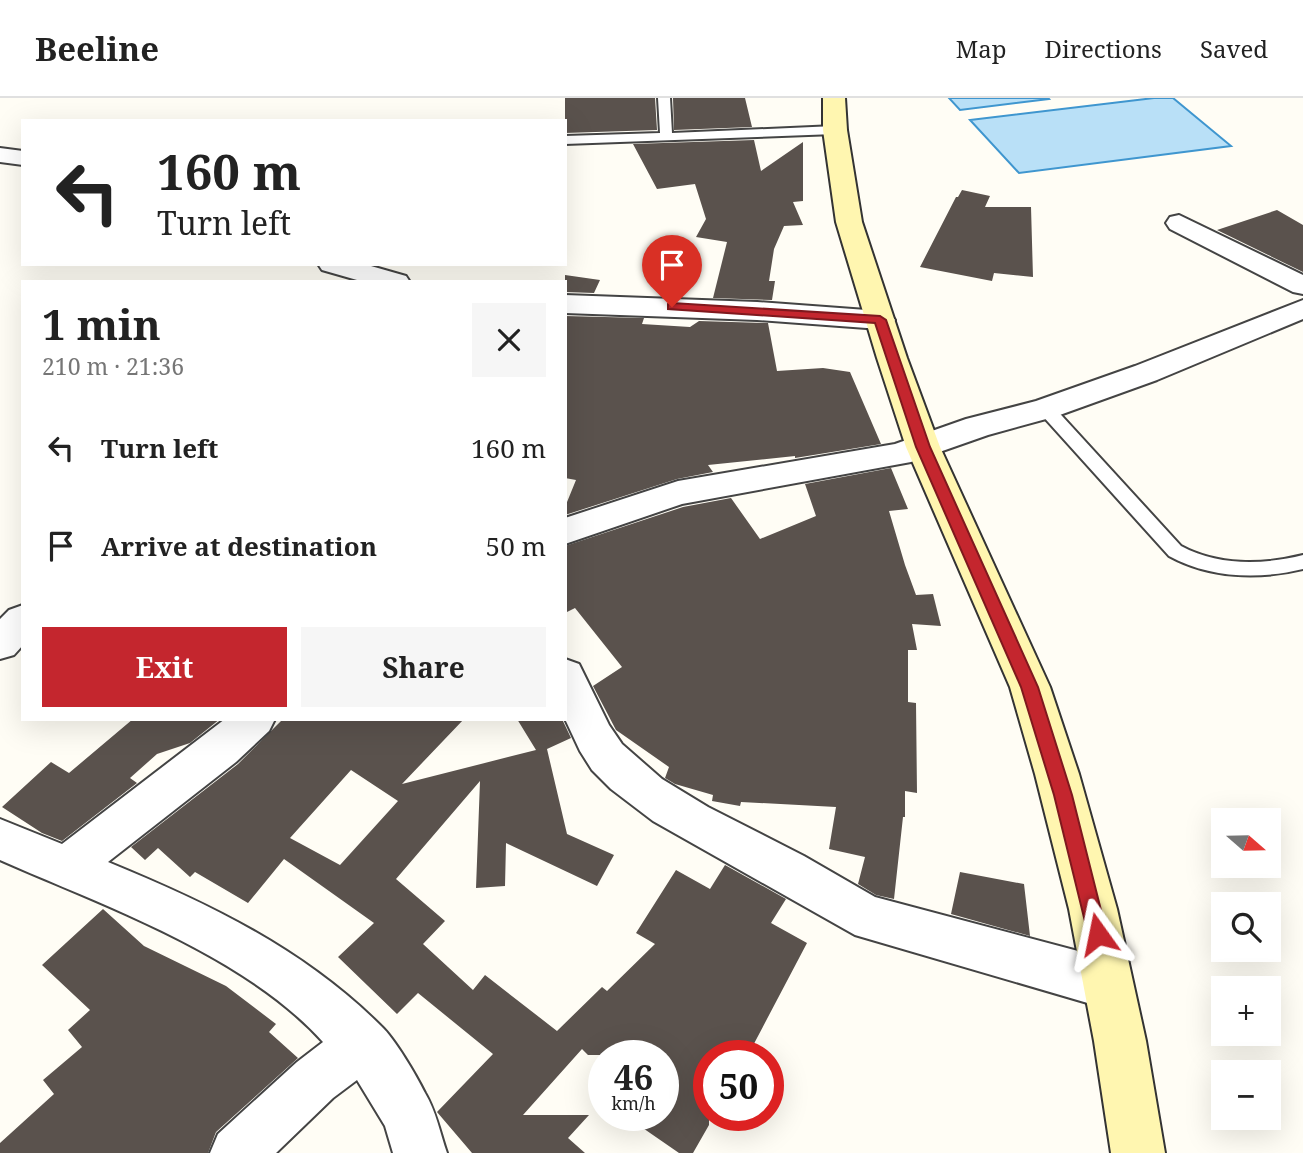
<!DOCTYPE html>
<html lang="en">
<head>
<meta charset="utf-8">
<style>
  :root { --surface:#fff; --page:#f6f6f6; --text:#222; --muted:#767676; --line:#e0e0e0; --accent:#c4262e }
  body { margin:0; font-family:"Noto Serif",serif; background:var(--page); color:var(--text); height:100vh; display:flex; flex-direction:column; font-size:26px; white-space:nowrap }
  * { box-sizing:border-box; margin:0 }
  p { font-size:23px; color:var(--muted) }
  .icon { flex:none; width:38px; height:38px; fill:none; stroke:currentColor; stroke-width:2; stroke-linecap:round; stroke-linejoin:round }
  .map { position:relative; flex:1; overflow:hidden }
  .sheet { position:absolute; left:21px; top:182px; width:546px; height:441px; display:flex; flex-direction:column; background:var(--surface); border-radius:0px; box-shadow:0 7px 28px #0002 }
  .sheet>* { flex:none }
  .hud { position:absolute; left:21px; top:21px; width:546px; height:147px; border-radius:0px; box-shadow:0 7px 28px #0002; background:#fff; color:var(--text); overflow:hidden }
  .needle { width:46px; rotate:110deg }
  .tools { position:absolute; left:1211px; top:710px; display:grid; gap:14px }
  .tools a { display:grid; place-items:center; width:70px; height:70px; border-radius:0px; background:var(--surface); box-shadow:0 7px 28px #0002; font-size:35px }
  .speed { position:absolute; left:588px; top:942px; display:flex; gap:14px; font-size:35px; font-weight:700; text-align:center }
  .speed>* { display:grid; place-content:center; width:91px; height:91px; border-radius:50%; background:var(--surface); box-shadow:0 7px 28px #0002; line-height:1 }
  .speed small { font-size:18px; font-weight:400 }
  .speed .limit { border:10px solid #d22; background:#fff; color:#111 }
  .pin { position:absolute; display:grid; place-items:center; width:60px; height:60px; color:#fff; margin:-72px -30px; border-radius:50% 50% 50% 0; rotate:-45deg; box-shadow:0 0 7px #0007 }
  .pin .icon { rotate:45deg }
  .me { position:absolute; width:77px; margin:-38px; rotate:348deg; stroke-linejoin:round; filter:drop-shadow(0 0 5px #0008) }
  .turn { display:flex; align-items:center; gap:24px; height:147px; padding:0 21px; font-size:32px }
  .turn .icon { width:91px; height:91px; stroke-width:2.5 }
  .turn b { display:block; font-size:49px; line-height:60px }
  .round { display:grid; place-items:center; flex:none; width:74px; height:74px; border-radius:0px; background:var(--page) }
  .summary { display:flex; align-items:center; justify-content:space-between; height:119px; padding:0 21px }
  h1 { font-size:42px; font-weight:700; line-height:52px }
  .primary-button { display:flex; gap:14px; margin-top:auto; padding:14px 21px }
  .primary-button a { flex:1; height:80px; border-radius:0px; background:var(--accent); color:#fff; font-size:28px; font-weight:700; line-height:80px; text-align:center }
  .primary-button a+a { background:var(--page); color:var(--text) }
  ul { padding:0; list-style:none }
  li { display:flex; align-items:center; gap:21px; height:98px; padding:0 21px }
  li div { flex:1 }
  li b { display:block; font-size:26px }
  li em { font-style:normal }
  header { display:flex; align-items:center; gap:42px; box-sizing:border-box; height:98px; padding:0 35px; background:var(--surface); border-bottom:2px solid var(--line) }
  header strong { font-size:33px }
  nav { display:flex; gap:38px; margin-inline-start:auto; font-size:24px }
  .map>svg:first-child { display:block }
  .water { fill:#b9e0f7; stroke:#3f96cf; stroke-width:2 }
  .building { fill:#5a524d; fill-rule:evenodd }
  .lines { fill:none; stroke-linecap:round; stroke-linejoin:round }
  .lane-casing { stroke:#444; stroke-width:4 }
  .street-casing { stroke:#444; stroke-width:4 }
  .secondary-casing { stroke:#333; stroke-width:4 }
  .lane { fill:#fff; fill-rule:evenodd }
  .street { fill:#fff; fill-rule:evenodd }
  .secondary { fill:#fff6b0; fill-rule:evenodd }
  .route { fill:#c4262e; stroke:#7f191e; stroke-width:2 }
</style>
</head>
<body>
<header>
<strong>Beeline</strong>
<nav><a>Map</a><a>Directions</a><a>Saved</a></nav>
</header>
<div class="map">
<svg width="1303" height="1055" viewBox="0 0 1303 1055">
  <rect width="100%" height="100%" fill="#fffdf5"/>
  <path class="water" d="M 949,0 L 1048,0 L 1049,1 L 960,12 Z
    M 1154,0 L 1173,0 L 1231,48 L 1019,75 L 970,22 Z"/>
  <path class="building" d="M 565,0 L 655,0 L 657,32 L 565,35 Z
    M 673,0 L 745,0 L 752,29 L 674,32 Z
    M 754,42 L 761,73 L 803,44 L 803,103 L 793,104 L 803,127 L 784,128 L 774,151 L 769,183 L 775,183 L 772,202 L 713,200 L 727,144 L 696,139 L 706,121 L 695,86 L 657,91 L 633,46 Z
    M 962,92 L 990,98 L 985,109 L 1031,109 L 1033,179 L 994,175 L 992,183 L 920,169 L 956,99 L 958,99 Z
    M 1277,112 L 1303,127 L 1303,174 L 1217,132 Z
    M 565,177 L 600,182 L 594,195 L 565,194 Z
    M 565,218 L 644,220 L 642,226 L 690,229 L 699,223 L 768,225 L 777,273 L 823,270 L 850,274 L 881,346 L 795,360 L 795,358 L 708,367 L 713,374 L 677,381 L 565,417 L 565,409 L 576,382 L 565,380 Z
    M 891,370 L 908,411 L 889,413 L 905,467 L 916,497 L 933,496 L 941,528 L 912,526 L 917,552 L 908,552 L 908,604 L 916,605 L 917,695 L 905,693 L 905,719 L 903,719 L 894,801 L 876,797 L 858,786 L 865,759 L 829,751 L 836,709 L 741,704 L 740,708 L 712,703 L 713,697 L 675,686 L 665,680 L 669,669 L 616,632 L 593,588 L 622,569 L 575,510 L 565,515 L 565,448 L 683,409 L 731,400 L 760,441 L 816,418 L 805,386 Z
    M 133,621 L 220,621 L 190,645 L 157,656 L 130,680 L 137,685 L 62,743 L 42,735 L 2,709 L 51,664 L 69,675 Z
    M 283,621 L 464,621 L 402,686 L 536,652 L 517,621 L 562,621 L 571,640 L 547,651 L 567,736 L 614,757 L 597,788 L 506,745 L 505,788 L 476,790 L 480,683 L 396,781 L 445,823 L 423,846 L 473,892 L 485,877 L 557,933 L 602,889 L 607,893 L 655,846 L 636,835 L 676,772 L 710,791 L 725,767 L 786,801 L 771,825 L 807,845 L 748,957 L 709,957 L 709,1027 L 693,1055 L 679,1055 L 624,1017 L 663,1017 L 663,957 L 588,957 L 582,951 L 523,1017 L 589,1017 L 568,1040 L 585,1055 L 472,1055 L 437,1014 L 493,956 L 418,895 L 397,916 L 338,859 L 374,825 L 284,761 L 248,805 L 195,774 L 190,779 L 158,750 L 145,762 L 131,749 L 238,666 ZM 351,672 L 398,703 L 340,767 L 290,740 Z
    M 960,774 L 1024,786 L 1030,838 L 951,816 Z
    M 103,811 L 144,848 L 226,888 L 276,926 L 269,934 L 298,960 L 216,1034 L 208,1055 L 0,1055 L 0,1045 L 54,996 L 43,982 L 82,949 L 68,932 L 90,912 L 42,867 Z"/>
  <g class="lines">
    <g class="lane-casing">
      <path id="lane" d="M 658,0 L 670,0 L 672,35 L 835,28 L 841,32 L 835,36 L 565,46 L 565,38 L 660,35 Z
        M 1046,306 L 1052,307 L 1181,448 C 1218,468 1263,467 1303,457 L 1303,471 C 1258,482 1209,480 1169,458 L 1040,315 L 1038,311 Z"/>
    </g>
    <g class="street-casing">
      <path id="street" d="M 0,50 L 23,53 L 23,67 L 0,64 Z
        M 1179,117 L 1303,177 L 1303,196 L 1293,194 L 1170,131 L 1166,125 L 1170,119 Z
        M 318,166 L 364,166 L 406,178 L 410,184 L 364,184 L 322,172 Z
        M 565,197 L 757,204 L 880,213 L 890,216 L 895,222 L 890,228 L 880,231 L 757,222 L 565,215 Z
        M 1303,202 L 1303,221 L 1157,282 L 1057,318 L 988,337 L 911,364 L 682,406 L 565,446 L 565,420 L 678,383 L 895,346 L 966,321 L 1036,303 L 1135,268 Z
        M 23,507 L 23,547 L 14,557 L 0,561 L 0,521 L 9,512 Z
        M 565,561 L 579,566 L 609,627 L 622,646 L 662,681 L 708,709 L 804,758 L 875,799 L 1108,861 L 1125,869 L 1133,886 L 1125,903 L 1108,911 L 855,837 L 653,723 L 611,691 L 592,672 L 580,653 L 565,621 Z
        M 225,621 L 275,621 L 269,633 L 236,664 L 108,764 C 208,805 304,851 381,928 C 395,941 416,977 425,995 C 436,1013 440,1035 447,1055 L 393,1055 L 385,1028 L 357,982 L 333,1000 L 276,1055 L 210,1055 L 218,1036 L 297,964 L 323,944 C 245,857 104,808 0,762 L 0,721 L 62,746 Z"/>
    </g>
    <g class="secondary-casing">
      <path id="secondary" d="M 823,0 L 845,0 L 847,32 L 862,124 L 907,260 L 940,349 L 1050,589 L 1079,676 L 1117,811 L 1146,943 L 1165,1055 L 1111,1055 L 1094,943 L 1069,811 L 1035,676 L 1010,589 L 906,349 L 877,260 L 836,124 L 823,32 Z"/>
    </g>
    <use href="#lane" class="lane"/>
    <use href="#street" class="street"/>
    <use href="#secondary" class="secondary"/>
  </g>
  <path class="route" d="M 672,205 L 880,218 L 886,222 L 930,349 L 1038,589 L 1072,697 L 1107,836 L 1105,843 L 1098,846 L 1091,843 L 1088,836 L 1054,697 L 1021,589 L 916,349 L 875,225 L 668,211 L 668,206 Z"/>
</svg>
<div class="tools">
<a><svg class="needle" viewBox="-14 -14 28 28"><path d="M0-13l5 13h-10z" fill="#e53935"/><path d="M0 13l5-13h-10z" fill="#767676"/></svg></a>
<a><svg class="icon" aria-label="search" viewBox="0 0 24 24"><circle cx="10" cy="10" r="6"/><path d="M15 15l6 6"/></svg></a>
<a>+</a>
<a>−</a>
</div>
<div class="speed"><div>46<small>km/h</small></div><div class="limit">50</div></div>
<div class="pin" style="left:672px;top:209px;background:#d93025"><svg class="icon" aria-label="arrive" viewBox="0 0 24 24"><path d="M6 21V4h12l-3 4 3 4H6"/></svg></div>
<svg class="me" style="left:1098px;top:836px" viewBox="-20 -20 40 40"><path d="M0-17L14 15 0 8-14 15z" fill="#c4262e" stroke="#fff" stroke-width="4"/></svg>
<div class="hud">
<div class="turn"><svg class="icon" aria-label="left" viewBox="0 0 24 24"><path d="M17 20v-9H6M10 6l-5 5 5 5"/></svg><div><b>160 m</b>Turn left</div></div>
</div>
<section class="sheet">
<div class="summary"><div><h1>1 min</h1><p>210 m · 21:36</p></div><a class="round"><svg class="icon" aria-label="close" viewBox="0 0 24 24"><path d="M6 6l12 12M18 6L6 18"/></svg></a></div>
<ul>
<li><svg class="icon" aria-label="left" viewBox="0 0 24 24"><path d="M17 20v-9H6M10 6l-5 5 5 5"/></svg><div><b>Turn left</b></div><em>160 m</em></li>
<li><svg class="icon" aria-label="arrive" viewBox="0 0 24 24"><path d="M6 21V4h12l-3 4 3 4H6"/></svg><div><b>Arrive at destination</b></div><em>50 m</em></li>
</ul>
<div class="primary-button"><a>Exit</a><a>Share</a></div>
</section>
</div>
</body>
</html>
